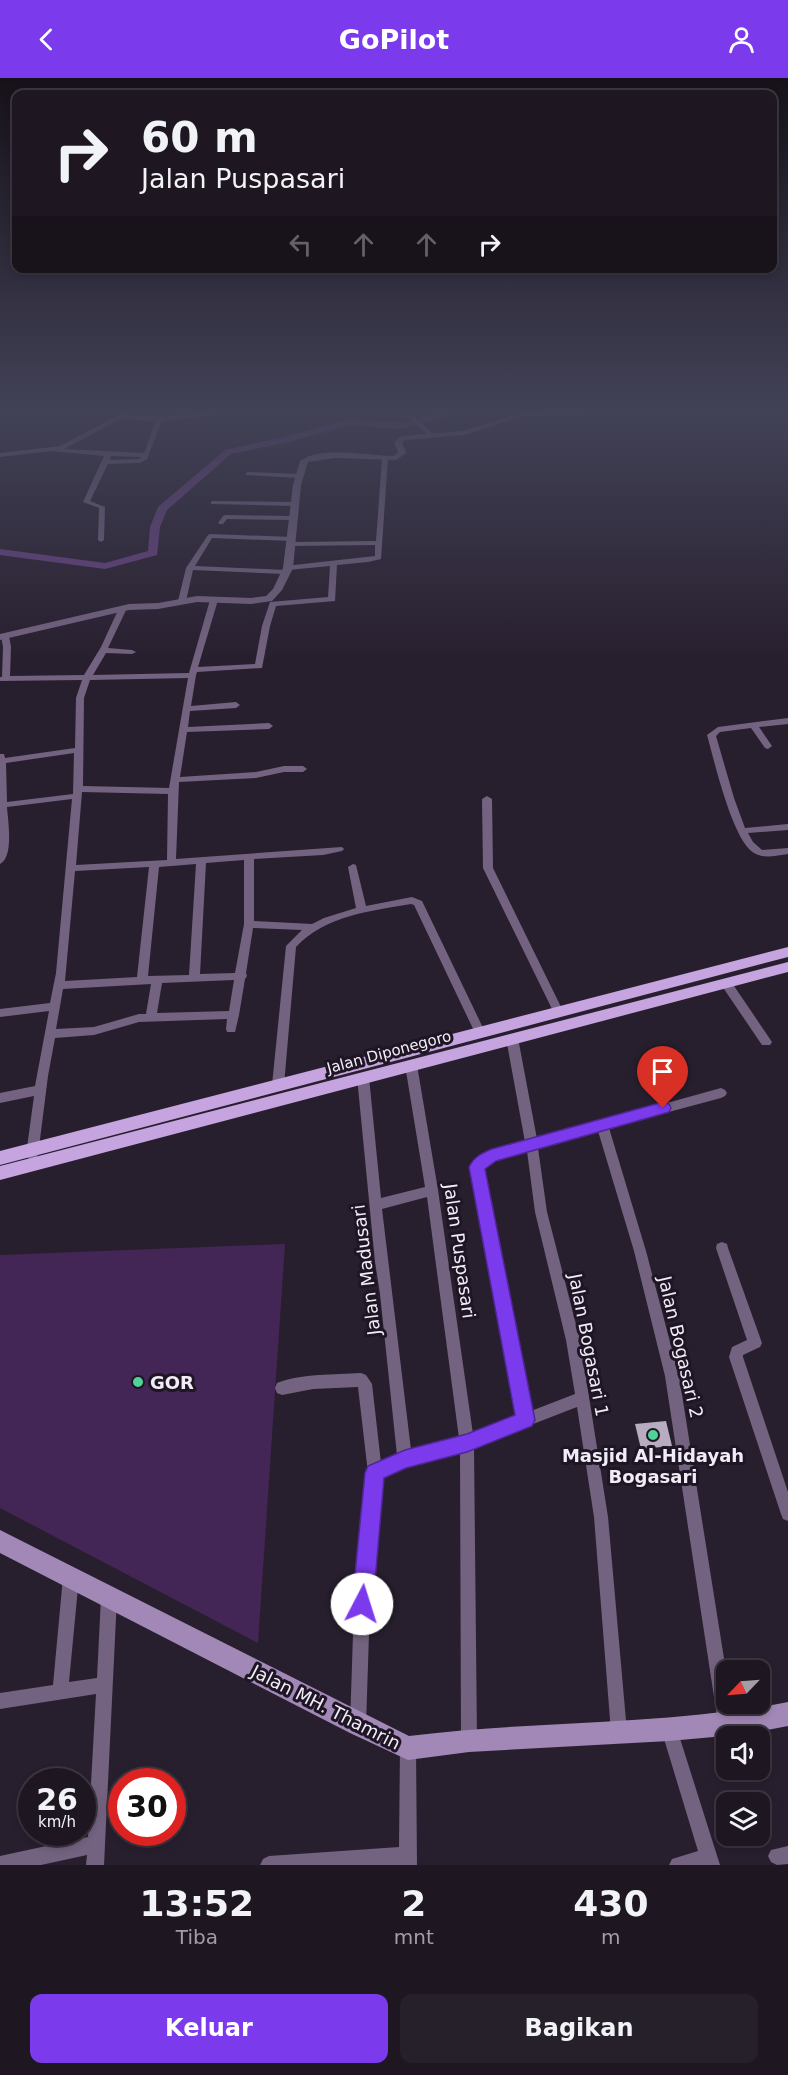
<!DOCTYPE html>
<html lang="id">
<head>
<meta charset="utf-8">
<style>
  :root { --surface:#1e1722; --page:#26202a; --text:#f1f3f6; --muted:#a19fa5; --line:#3c3640; --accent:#7c3aed }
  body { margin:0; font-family:"DejaVu Sans",sans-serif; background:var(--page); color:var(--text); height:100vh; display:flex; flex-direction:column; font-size:22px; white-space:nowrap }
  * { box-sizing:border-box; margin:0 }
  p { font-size:20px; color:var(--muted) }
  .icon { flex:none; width:33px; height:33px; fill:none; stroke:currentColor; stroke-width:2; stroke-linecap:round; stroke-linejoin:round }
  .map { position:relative; height:1787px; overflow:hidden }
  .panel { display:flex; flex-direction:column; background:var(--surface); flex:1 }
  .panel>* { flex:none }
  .hud { position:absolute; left:12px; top:12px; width:765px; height:183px; border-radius:12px; box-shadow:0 3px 9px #0003,0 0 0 2px var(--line); background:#1e1722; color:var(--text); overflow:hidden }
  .needle { width:39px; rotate:245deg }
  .controls { position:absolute; left:716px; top:1582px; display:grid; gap:12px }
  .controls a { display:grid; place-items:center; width:54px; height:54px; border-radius:12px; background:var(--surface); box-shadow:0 3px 9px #0003,0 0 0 2px var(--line); font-size:30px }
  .speed { position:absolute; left:18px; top:1690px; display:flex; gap:12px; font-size:30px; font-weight:700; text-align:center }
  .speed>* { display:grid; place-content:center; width:78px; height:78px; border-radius:50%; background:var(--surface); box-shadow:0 3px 9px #0003,0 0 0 2px var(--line); line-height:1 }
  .speed small { font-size:15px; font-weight:400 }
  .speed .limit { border:9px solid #d22; background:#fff; color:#111 }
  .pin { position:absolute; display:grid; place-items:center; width:51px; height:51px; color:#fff; margin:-62px -26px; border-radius:50% 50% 50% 0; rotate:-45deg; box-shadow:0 0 6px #0007 }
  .pin .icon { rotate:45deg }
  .me { position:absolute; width:66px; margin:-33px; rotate:5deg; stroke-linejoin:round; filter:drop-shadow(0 0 4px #0008) }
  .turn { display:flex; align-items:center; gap:21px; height:126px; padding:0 30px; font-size:27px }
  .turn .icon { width:78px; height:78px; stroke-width:2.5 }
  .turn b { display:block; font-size:42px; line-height:51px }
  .lanes { display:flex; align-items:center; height:57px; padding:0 30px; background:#0003; justify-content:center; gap:30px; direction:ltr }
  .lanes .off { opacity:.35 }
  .eta { display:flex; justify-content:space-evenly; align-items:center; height:102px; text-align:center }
  .eta b { font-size:36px; font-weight:700; line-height:42px }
  .cta { display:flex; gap:12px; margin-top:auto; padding:12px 30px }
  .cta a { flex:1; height:69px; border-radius:12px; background:var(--accent); color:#fff; font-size:24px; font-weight:700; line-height:69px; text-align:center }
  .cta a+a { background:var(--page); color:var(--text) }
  header { display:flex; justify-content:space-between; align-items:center; height:78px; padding:0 30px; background:var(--accent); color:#fff; font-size:27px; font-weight:700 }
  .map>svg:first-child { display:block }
  .green { fill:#432655 }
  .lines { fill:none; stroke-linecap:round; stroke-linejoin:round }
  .river { fill:#674180; fill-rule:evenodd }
  .building { fill:#b8acc0 }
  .minor { fill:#746380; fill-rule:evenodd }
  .tertiary { fill:#746380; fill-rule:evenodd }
  .secondary { fill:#a288b6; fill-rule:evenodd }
  .primary { fill:#c6a4df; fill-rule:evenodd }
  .route { fill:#7c3aed; stroke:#51269a; stroke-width:1.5 }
  .poi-dot { fill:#50d398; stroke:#1e1624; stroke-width:2 }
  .labels { text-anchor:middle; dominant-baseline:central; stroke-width:6; stroke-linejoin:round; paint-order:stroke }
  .street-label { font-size:15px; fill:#f2ecf7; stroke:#1e1624 }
  .near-street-label { font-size:18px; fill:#f2ecf7; stroke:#1e1624 }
  .near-poi-label { font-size:18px; font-weight:bold; fill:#f2ecf7; stroke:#1e1624; text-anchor:start }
</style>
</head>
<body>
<header><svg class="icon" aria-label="back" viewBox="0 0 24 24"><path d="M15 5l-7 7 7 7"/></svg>GoPilot<svg class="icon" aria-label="person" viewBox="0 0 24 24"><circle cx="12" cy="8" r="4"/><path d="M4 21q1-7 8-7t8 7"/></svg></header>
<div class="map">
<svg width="788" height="1787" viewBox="0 0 788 1787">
  <rect width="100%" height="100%" fill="#281f2e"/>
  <path class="green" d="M 285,1166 L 258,1565 L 0,1430 L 0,1177 Z"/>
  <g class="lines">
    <path class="river" d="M 441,332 L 451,332 L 442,340 L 402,351 L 349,347 L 289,364 L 231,376 L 167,432 L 160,449 L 157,477 L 105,491 L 0,477 L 0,471 L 105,485 L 148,473 L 150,449 L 158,429 L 225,372 L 284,359 L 349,341 L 402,345 L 436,336 Z"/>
  </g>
  <path class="building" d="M 666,1343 L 672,1368 L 641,1371 L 635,1346 Z"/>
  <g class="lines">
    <path class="minor" d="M 128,332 L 136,332 L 126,338 C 170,339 213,332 258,332 L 162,343 L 147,381 L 140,385 L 108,386 L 90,423 L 105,429 L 104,462 L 101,464 L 98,462 L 99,430 L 83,424 L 104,378 L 51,373 L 0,379 L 0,375 L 60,368 ZM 120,341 L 156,343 L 144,375 L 64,371 ZM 111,378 L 142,379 L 139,381 L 110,382 Z
      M 400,332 L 407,332 L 433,356 L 433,358 L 429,358 Z
      M 385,378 L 388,380 L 381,481 L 368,484 L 337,487 L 335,523 L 276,528 L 270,548 L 262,590 L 197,594 L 196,597 L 191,628 L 236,624 L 240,627 L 236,630 L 190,633 L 188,649 L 269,645 L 273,648 L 269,651 L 187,654 L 180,699 L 256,694 L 284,688 L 303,688 L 307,691 L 303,694 L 284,694 L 256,700 L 179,704 L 176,781 L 342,769 L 344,771 L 342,773 L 323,777 L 254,781 L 254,843 L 312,846 L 324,840 L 356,830 L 348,789 L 353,786 L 356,787 L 366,828 L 412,819 L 422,823 L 485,954 L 484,957 L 476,957 L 414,827 L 411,826 C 371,833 326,837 296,869 L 284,1007 L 282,1010 L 274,1010 L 272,1007 L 286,868 L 302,852 L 253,850 L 246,895 L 247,898 L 245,901 L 239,937 L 235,954 L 227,954 L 226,951 L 227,941 L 139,944 L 94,957 L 55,960 L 48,998 L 38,1077 L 36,1080 L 32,1082 L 28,1080 L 26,1077 L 34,1018 L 0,1025 L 0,1015 L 35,1008 L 49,933 L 0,939 L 0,931 L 50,925 L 56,895 L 72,721 L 7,729 C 8,743 14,779 0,786 L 0,676 L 4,676 L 5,680 L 75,670 L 76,620 L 82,602 L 0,603 L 0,599 L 2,599 L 3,569 L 1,558 L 5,556 L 9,558 L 11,569 L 10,598 L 84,597 L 101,569 L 119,530 L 123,528 L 127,530 L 108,570 L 132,572 L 136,574 L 132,576 L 106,575 L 93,597 L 189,595 L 210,522 L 214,520 L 218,522 L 198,589 L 255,586 L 262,548 L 270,524 L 328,519 L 330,488 L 288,492 L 285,492 L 285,488 L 375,478 L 375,467 L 292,468 L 288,466 L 292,464 L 376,463 L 382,380 ZM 188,600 L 169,710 L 83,708 L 84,620 L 90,602 ZM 74,675 L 73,716 L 7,724 L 6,685 ZM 82,714 L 168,716 L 167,782 L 76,787 ZM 244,782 L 244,846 L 235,895 L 200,896 L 206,785 ZM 196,786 L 189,897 L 148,898 L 159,789 ZM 149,789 L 137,899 L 65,903 L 75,793 ZM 234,902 L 229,933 L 157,935 L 162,905 ZM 151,906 L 146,936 L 139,936 L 94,949 L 56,951 L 63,911 Z
      M 248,394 L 300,396 L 303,398 L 300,400 L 246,397 L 246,395 Z
      M 213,423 L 294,424 L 297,426 L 294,428 L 211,426 L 211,424 Z
      M 225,437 L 294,438 L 297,440 L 294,442 L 227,441 L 223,446 L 219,446 L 218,445 L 223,438 Z
      M 210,456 L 292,459 L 295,461 L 292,463 L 212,460 L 195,488 L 285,492 L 289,494 L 285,496 L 193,492 L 186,523 L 179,525 L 178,523 L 186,490 L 208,457 Z
      M 788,640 L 788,646 L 759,649 L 772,668 L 768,671 L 765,670 L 751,650 L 720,654 L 716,658 L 734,720 L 745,750 L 788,746 L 788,752 L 748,755 L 753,764 L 762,772 L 788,770 L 788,776 C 778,777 766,781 756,776 C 733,767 714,681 707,657 L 718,649 Z
      M 487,718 L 492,721 L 493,790 L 563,933 L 562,936 L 554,936 L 553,933 L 483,790 L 482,721 Z
      M 726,901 L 730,902 L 770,961 L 772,964 L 770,967 L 762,967 L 722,908 L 721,905 Z
      M 512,956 L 516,957 L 518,960 L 537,1061 L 721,1010 L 725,1012 L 727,1015 L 725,1018 L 721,1020 L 609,1050 L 646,1173 L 679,1298 L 726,1593 L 726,1626 L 731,1626 L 734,1645 L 732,1651 L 726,1653 L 720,1651 L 718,1645 L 665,1298 L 634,1173 L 598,1053 L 538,1070 L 547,1134 L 580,1262 L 608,1439 L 627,1654 L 625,1660 L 619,1662 L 613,1660 L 611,1654 L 594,1439 L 577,1329 L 474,1369 L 477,1662 L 475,1668 L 469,1670 L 463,1668 L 461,1662 L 460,1374 L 406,1388 L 382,1399 L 370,1526 L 366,1647 L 364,1653 L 358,1655 L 352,1653 L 350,1647 L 354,1526 L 368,1395 L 358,1309 L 313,1311 L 282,1317 L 277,1315 L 275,1310 L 277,1305 C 303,1295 334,1297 361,1295 L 366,1297 L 372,1306 L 381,1385 L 397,1377 L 380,1216 L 375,1184 L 357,999 L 359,996 L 367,996 L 369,999 L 381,1120 L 425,1109 L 405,987 L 407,984 L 415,984 L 417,987 L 438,1112 L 473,1356 L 518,1338 L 471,1089 C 482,1071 507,1069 525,1064 L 506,960 L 508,957 ZM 527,1073 L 535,1134 L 566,1262 L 575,1316 L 531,1333 L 483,1090 L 495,1082 ZM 427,1119 L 459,1360 L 411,1372 L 382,1131 Z
      M 722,1164 L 727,1166 L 728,1170 L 762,1265 L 760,1269 L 743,1277 L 743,1279 L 788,1414 L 788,1443 L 783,1441 L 781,1436 L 729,1279 L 732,1269 L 747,1262 L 716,1170 L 717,1166 Z
      M 71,1491 L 76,1494 L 79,1499 L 69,1604 L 97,1600 L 101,1519 L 103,1513 L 109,1511 L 115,1513 L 117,1519 L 104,1787 L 86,1787 L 87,1777 L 41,1787 L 0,1787 L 0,1778 L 88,1759 L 96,1616 L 0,1631 L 0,1615 L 53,1607 L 63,1499 L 66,1494 Z
      M 669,1643 L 675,1645 L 677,1651 L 720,1787 L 669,1787 L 672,1781 L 698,1773 L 661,1651 L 663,1645 Z
      M 408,1662 L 414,1664 L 416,1670 L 417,1787 L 260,1787 L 263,1781 L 269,1778 L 399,1769 L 400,1670 L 402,1664 Z
      M 788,1768 L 788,1786 L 777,1787 L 771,1784 L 768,1778 L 771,1772 Z"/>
    <path class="tertiary" d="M 600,332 L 580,337 L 524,338 L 464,357 L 404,362 L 402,364 L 406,375 L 396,382 L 335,380 L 308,384 L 301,407 L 293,490 L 282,512 L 272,523 L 251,526 L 197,524 L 158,531 L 129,532 L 0,562 L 0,556 L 129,526 L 158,525 L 197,518 L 251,520 L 266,518 L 273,511 L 283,490 L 293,407 L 300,383 C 322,367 367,378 394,378 L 398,374 L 394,364 L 402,358 L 463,353 L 523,334 Z"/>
    <path class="secondary" d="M 0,1452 L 409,1658 C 534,1642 663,1648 788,1624 L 788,1648 L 747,1656 L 669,1663 L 469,1674 L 408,1682 L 350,1655 L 0,1475 Z"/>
    <path class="primary" d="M 788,869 L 788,879 L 0,1087 L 0,1073 Z
      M 788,884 L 788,894 L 0,1102 L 0,1088 Z"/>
  </g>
  <linearGradient id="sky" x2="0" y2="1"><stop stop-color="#161119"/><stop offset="0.57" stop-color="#424257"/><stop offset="1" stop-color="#424257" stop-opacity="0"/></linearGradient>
  <rect width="788" height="583" fill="url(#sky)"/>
  <path class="route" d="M 663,1024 L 669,1026 L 671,1030 L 669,1034 L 496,1083 L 485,1091 L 535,1342 L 532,1348 L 467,1374 L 406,1390 L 384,1400 L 373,1526 L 370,1534 L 362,1537 L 355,1534 L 352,1526 L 365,1395 L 368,1388 L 405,1372 L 467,1356 L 515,1337 L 469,1089 C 474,1079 482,1075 492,1071 Z"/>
  <g class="poi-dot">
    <circle cx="138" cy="1304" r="6"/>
    <circle cx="653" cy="1357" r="6"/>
  </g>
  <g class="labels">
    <g class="street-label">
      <text transform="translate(389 974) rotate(-15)">Jalan Diponegoro</text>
    </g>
    <g class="near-street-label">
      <text transform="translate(460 1173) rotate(82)">Jalan Puspasari</text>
      <text transform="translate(366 1192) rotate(-97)">Jalan Madusari</text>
      <text transform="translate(589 1267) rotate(79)">Jalan Bogasari 1</text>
      <text transform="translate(681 1269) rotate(77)">Jalan Bogasari 2</text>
      <text transform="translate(326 1629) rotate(27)">Jalan MH. Thamrin</text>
    </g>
    <g class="near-poi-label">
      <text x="150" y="1304">GOR</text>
      <text x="653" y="1377" text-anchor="middle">Masjid Al-Hidayah<tspan x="653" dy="21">Bogasari</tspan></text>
    </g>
  </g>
</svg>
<div class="controls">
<a><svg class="needle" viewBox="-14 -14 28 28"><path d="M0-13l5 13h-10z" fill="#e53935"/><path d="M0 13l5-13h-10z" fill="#a19fa5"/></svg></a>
<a><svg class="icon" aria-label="sound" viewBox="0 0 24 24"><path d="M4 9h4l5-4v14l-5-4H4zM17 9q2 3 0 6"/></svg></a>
<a><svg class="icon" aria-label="layers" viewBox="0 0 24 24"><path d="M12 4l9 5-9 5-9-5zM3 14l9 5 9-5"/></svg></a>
</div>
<div class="speed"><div>26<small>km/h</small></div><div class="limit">30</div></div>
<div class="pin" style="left:663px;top:1030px;background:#d93025"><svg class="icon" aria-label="arrive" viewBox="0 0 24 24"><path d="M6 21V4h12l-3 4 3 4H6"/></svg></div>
<svg class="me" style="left:362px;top:1526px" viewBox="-20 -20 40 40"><circle r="19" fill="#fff"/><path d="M0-13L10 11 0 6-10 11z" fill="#7c3aed"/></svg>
<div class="hud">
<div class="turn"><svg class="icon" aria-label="right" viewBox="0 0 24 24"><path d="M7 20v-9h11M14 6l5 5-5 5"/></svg><div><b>60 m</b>Jalan Puspasari</div></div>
<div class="lanes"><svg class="icon off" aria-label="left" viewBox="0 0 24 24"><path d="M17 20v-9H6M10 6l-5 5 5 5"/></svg><svg class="icon off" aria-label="ahead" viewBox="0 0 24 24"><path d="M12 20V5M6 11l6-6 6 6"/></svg><svg class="icon off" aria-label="ahead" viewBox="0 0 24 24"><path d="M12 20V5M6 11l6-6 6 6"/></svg><svg class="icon" aria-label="right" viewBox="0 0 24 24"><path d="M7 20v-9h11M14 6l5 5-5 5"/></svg></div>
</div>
</div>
<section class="panel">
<div class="eta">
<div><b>13:52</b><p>Tiba</p></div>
<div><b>2</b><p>mnt</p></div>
<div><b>430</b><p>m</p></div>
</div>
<div class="cta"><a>Keluar</a><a>Bagikan</a></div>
</section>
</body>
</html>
